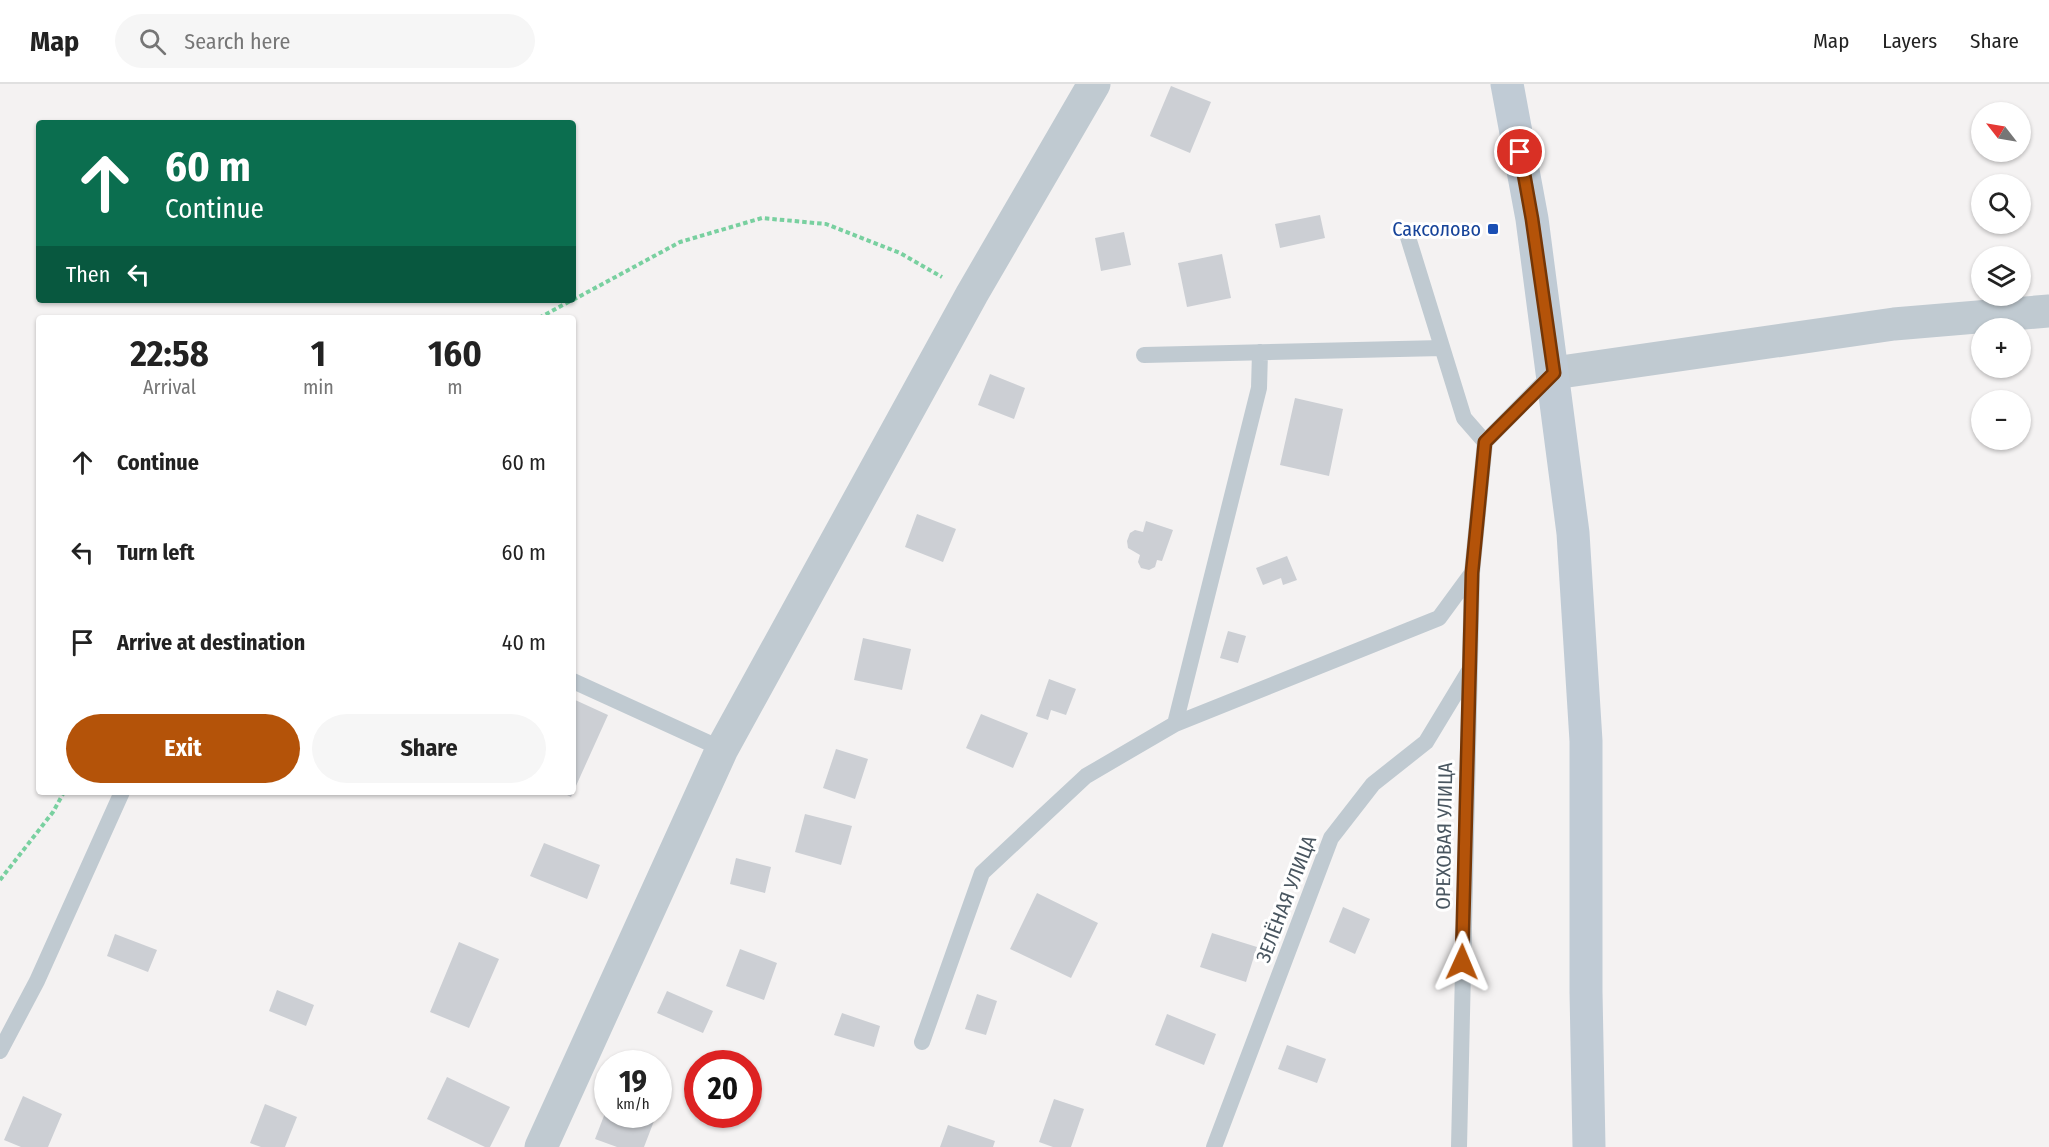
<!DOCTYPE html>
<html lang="en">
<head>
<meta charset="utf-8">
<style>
  :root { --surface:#fff; --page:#f6f6f6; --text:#222; --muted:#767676; --line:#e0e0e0; --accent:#b45309 }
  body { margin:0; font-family:"Fira Sans Condensed",sans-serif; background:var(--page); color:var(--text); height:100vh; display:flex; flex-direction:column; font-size:22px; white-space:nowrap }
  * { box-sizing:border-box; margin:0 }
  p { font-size:20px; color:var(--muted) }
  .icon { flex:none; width:33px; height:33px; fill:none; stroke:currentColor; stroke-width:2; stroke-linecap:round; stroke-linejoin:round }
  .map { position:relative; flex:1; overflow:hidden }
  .panel { position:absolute; left:36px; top:231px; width:540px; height:480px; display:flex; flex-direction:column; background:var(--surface); border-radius:6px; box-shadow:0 2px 4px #0004 }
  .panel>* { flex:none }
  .guide { position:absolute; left:36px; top:36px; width:540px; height:183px; border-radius:6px; box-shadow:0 2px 4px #0004; background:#0b6e4f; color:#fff; overflow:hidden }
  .needle { width:39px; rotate:301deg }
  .fabs { position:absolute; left:1971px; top:18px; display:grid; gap:12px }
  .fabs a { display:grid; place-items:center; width:60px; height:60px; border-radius:50%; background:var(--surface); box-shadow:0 2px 4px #0004; font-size:30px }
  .speed { position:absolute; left:594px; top:966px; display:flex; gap:12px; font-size:30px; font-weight:700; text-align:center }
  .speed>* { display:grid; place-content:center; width:78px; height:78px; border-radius:50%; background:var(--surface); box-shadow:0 2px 4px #0004; line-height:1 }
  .speed small { font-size:15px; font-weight:400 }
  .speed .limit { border:9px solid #d22; background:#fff; color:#111 }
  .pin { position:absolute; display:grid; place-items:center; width:51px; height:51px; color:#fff; margin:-26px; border:3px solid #fff; border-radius:50%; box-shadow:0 2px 6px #0007 }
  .me { position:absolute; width:66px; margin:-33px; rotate:1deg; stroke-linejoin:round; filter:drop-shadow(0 0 4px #0008) }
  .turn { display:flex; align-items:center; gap:21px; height:126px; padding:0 30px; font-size:27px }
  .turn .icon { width:78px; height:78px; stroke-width:2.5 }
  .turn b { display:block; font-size:42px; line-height:51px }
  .then { display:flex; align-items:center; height:57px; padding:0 30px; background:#0003; gap:12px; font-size:22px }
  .eta { display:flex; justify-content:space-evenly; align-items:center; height:102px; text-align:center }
  .eta b { font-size:36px; font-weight:700; line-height:42px }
  .action { display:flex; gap:12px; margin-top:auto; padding:12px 30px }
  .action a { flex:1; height:69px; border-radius:36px; background:var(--accent); color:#fff; font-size:24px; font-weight:700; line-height:69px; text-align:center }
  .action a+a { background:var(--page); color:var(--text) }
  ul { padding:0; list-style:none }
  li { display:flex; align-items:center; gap:18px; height:90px; padding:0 30px }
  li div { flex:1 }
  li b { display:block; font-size:22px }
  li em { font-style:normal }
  header { display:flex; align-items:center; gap:36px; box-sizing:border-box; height:84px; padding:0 30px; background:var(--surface); border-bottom:2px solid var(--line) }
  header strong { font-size:28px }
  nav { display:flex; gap:33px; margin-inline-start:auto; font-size:21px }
  .search { width:420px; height:54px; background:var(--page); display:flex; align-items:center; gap:15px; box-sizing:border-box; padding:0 21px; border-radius:33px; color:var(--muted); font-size:22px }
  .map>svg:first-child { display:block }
  .building { fill:#cccfd4 }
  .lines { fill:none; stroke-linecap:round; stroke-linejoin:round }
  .path { stroke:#79d0a0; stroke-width:4; stroke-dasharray:4.5 3; stroke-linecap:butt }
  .lane { stroke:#c0cad1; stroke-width:16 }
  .street { stroke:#c0cad1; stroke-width:33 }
  .secondary { stroke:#c0cbd5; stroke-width:33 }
  .route-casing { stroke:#753606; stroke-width:15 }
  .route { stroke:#b45309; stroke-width:10 }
  .transit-dot { fill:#1a4fb4; stroke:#fff; stroke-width:2 }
  .labels { text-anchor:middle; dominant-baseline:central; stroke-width:6; stroke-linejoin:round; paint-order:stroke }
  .transit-label { font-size:20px; fill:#164399; stroke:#fff; text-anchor:end }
  .street-label { font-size:20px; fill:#495660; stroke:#fff }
</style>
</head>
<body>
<header>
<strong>Map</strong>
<div class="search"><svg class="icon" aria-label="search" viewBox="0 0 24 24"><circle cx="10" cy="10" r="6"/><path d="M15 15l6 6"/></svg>Search here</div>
<nav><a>Map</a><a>Layers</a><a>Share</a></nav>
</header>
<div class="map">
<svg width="2049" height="1063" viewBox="0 0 2049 1063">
  <rect width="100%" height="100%" fill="#f4f2f2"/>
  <path class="building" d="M 1171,2 L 1211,18 L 1190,69 L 1150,52 Z
    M 1320,131 L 1325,154 L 1280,164 L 1275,140 Z
    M 1124,148 L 1131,181 L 1101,187 L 1095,154 Z
    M 1222,170 L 1231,214 L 1187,223 L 1178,179 Z
    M 990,290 L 1025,304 L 1014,335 L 978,321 Z
    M 1295,314 L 1343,325 L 1329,392 L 1280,381 Z
    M 917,430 L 956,445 L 943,478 L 905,463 Z
    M 1146,437 L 1173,446 L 1162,477 L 1157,476 L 1155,483 L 1149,486 L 1141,484 L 1138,478 L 1140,471 L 1128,464 L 1127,457 L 1130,449 L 1135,446 L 1143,448 Z
    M 1287,472 L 1297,496 L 1283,501 L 1281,494 L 1263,501 L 1256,484 Z
    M 1228,547 L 1246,552 L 1238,579 L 1220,574 Z
    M 863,554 L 911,565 L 902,606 L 854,596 Z
    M 1049,595 L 1076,605 L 1066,631 L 1051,626 L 1048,636 L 1036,632 Z
    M 573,615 L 608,631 L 571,713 L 561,708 L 573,708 Z
    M 981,630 L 1028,649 L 1013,684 L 966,664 Z
    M 836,665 L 868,675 L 855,715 L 823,704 Z
    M 805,730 L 852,742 L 841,781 L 795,768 Z
    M 544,759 L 600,781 L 587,815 L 530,792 Z
    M 736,774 L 771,783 L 765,809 L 730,800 Z
    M 1037,809 L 1098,839 L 1071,894 L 1010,865 Z
    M 1343,823 L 1370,835 L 1355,870 L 1329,858 Z
    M 1212,849 L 1257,863 L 1246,898 L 1200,883 Z
    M 115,850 L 157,866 L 148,888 L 107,872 Z
    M 459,858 L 499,875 L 469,944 L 430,928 Z
    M 740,865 L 777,879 L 764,916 L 726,902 Z
    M 277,906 L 314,921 L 306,942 L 269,927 Z
    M 667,907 L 713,927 L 703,949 L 657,929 Z
    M 977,910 L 997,917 L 986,951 L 965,945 Z
    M 842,929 L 880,942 L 874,963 L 834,951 Z
    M 1167,930 L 1216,950 L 1204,981 L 1155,961 Z
    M 1287,961 L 1326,975 L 1317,999 L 1278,985 Z
    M 447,993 L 510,1023 L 490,1063 L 485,1063 L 427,1035 Z
    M 23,1012 L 62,1030 L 48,1063 L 21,1063 L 4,1056 Z
    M 1054,1015 L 1084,1025 L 1071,1063 L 1053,1063 L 1039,1058 Z
    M 265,1020 L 297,1033 L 285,1063 L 261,1063 L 250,1059 Z
    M 607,1024 L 608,1030 L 636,1030 L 654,1037 L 644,1063 L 617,1063 L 595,1055 Z
    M 948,1041 L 995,1057 L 993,1063 L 940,1063 Z"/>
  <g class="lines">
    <path class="path" d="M 573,216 L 680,158 L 762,134 L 826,140 L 900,169 L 942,193
      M 539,234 L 572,216
      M 0,796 L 53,728 L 64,708"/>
    <path class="lane" d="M 1407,150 L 1464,334 L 1485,358
      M 1144,271 L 1442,264
      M 573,597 L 722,665
      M 1175,640 L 1259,304 L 1260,268
      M 922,958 L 982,789 L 1086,692 L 1175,640 L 1439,534 L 1472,489
      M 0,967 L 37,897 L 122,708
      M 1214,1063 L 1331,754 L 1373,700 L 1426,658 L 1469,587
      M 1459,1063 L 1472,489 L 1485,358 L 1553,289"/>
    <path class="street" d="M 1554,289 L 1894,240 L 2049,227
      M 541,1063 L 722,665 L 972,210 L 1094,0"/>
    <path class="secondary" d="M 1507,0 L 1532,135 L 1573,449 L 1586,657 L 1586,908 L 1589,1063"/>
  </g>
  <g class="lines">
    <g class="route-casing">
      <path id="route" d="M 1462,878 L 1472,489 L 1485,358 L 1554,289 L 1532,135 L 1520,68"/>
    </g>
    <use href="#route" class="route"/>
  </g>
  <rect class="transit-dot" x="1487" y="139" width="12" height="12" rx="3"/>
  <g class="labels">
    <g class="transit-label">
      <text x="1481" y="145">Саксолово</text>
    </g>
    <g class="street-label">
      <text transform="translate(1444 752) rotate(-89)">ОРЕХОВАЯ УЛИЦА</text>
      <text transform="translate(1286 815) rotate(-69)">ЗЕЛЁНАЯ УЛИЦА</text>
    </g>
  </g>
</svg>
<div class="fabs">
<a><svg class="needle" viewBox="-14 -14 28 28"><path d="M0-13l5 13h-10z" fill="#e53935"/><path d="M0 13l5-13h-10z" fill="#767676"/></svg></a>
<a><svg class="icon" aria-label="search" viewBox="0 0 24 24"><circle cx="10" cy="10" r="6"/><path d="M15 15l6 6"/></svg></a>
<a><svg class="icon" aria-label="layers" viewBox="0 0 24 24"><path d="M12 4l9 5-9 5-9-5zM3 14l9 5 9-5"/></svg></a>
<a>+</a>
<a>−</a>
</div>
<div class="speed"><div>19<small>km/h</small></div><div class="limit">20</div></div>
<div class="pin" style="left:1520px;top:68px;background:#d93025"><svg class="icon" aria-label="arrive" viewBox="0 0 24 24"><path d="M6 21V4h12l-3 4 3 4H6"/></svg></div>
<svg class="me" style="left:1462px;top:878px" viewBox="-20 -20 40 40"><path d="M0-17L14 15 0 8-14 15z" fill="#b45309" stroke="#fff" stroke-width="4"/></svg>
<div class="guide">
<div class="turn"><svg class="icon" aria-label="ahead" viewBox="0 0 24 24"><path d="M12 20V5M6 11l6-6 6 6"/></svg><div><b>60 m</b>Continue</div></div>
<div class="then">Then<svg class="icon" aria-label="left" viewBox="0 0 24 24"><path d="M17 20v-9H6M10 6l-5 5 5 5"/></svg></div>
</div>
<section class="panel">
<div class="eta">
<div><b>22:58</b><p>Arrival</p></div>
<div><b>1</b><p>min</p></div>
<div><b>160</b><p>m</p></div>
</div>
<ul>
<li><svg class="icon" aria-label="ahead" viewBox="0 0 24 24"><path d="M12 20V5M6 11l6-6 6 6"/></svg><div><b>Continue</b></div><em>60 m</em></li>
<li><svg class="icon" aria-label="left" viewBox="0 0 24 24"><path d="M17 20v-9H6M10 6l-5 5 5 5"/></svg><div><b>Turn left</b></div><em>60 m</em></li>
<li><svg class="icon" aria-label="arrive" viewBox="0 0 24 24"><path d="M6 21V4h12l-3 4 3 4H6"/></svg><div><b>Arrive at destination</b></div><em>40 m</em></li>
</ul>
<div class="action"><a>Exit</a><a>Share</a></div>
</section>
</div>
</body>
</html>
